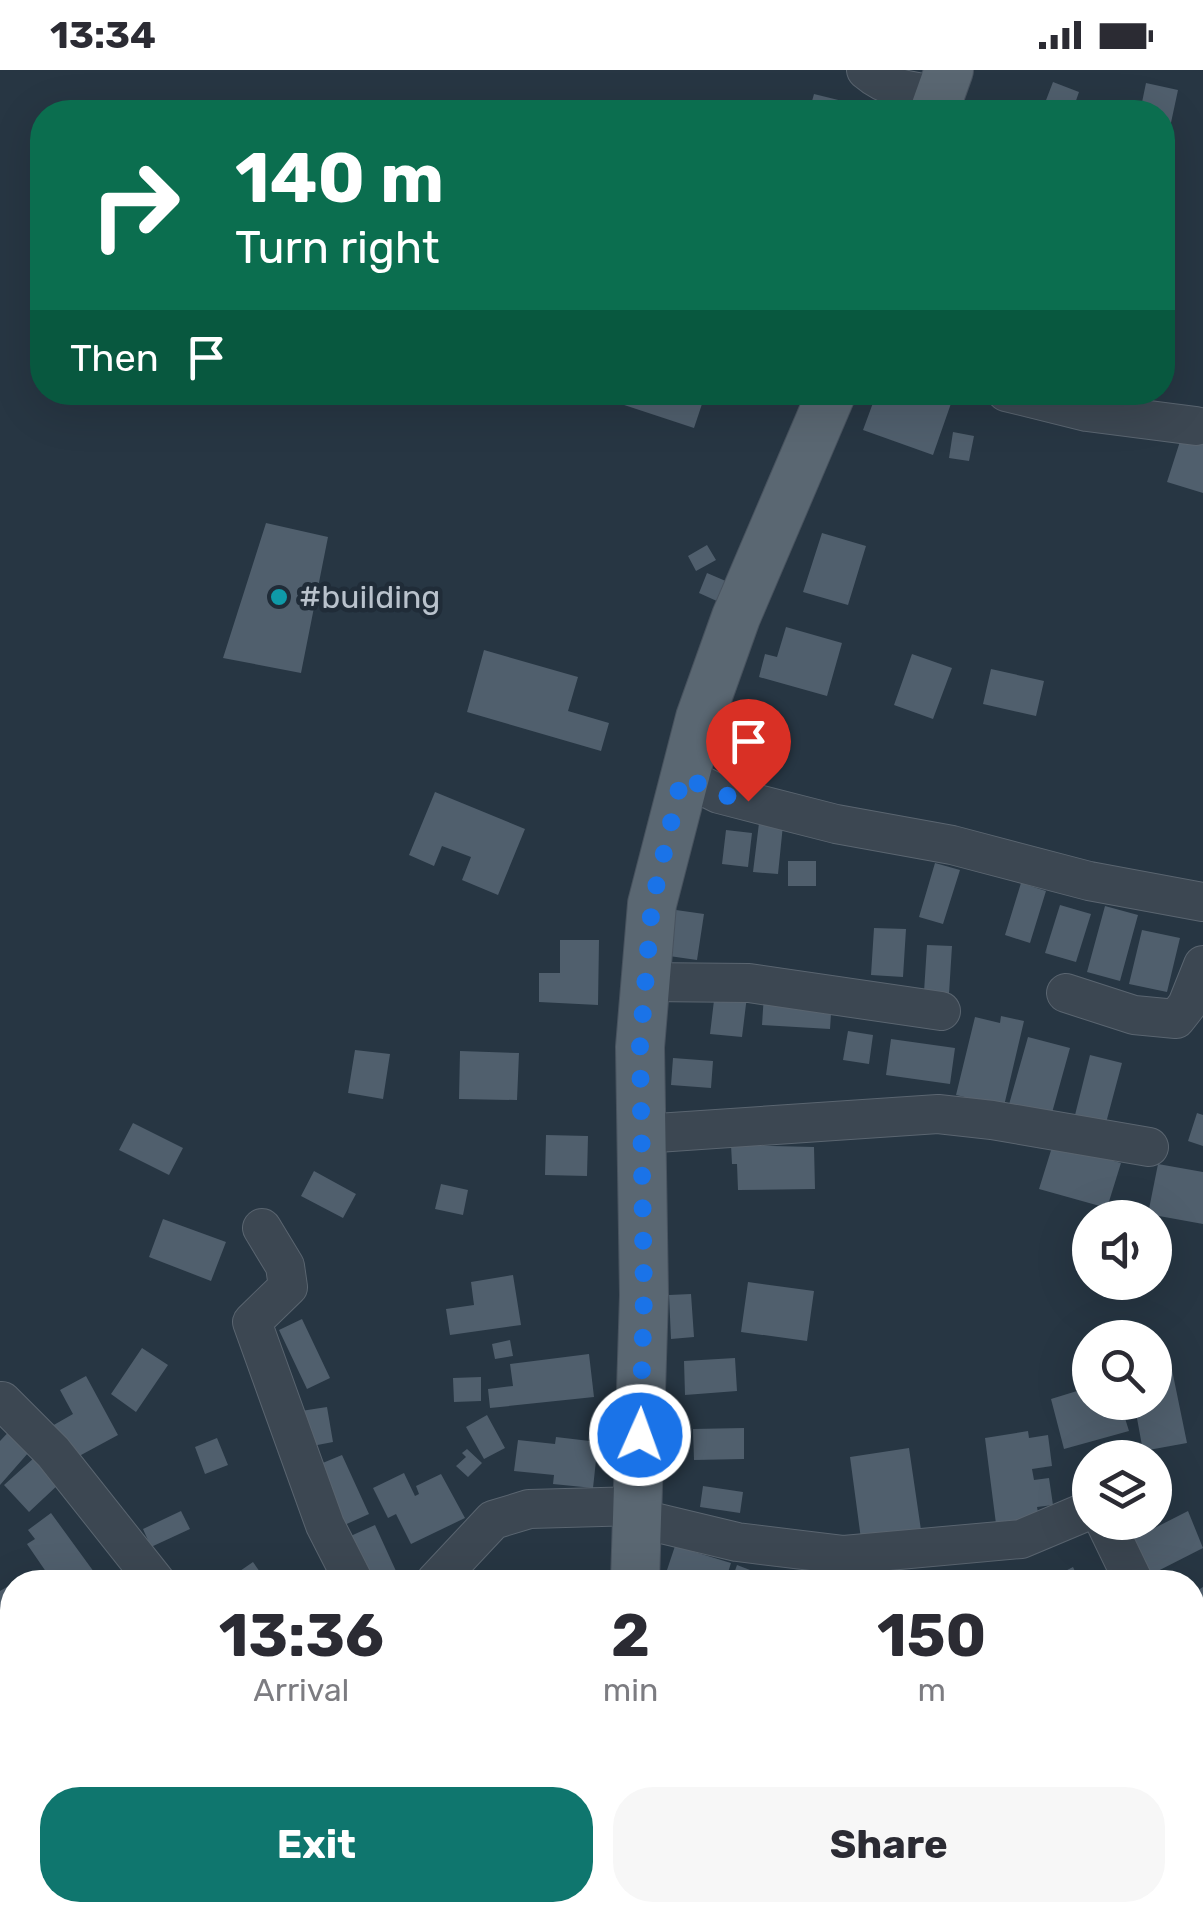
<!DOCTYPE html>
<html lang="en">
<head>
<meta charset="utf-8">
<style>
  :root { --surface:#fff; --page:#f7f7f7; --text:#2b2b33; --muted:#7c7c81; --accent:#0f766e }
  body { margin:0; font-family:Rubik,sans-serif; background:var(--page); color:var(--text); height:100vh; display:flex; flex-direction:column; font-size:38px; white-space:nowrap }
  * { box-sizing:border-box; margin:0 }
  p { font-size:32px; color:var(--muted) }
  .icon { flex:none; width:55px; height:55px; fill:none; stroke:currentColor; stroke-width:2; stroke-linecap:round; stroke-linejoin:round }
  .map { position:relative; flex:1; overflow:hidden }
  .side { position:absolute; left:0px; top:1500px; width:1205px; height:352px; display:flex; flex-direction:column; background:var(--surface); border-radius:40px 40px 0 0; box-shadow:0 10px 40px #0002 }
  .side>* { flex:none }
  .top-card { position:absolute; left:30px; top:30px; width:1145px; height:305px; border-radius:40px; box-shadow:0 10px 40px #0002; background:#0b6e4f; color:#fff; overflow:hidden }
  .fabs { position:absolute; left:1072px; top:1130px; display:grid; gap:20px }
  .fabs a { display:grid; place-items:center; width:100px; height:100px; border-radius:50%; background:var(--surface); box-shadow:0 10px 40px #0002; font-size:50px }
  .pin { position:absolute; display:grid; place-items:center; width:85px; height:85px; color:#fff; margin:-102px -42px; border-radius:50% 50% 50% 0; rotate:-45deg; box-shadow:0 0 10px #0007 }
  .pin .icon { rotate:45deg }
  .me { position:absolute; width:110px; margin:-55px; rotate:2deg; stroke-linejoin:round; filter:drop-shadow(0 0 8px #0008) }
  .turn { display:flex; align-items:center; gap:35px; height:210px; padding:0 40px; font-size:45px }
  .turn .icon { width:130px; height:130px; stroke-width:2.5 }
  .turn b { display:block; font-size:70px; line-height:85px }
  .then { display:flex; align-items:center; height:95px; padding:0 40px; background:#0003; gap:20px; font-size:38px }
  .eta { display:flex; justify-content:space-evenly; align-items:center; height:170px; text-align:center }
  .eta b { font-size:60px; font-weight:700; line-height:70px }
  .cta { display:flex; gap:20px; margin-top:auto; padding:20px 40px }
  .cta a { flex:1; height:115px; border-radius:40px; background:var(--accent); color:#fff; font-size:40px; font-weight:700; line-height:115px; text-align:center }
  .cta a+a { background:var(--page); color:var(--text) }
  .status { display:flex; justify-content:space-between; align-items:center; height:70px; padding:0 50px; background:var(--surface); direction:ltr }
  .status svg { height:28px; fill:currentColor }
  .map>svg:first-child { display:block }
  .building { fill:#505f6d }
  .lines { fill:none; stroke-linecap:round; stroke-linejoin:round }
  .minor-casing { stroke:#5a6570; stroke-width:40 }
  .major-casing { stroke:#48535f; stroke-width:50 }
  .minor { stroke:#3c4752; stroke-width:38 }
  .major { stroke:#5a6772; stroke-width:48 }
  .route { stroke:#1a73e8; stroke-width:18; stroke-dasharray:0 32.4 }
  .culture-dot { fill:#0f9aa8; stroke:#202c38; stroke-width:4 }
  .labels { text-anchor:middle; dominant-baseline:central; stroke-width:9; stroke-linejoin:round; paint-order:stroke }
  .poi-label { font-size:32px; fill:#b9c2cc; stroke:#202c38; text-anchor:start }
</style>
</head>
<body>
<div class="status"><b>13:34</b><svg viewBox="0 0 49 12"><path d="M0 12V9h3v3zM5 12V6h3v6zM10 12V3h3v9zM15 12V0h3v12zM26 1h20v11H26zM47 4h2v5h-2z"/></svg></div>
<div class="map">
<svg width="1203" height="1852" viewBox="0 0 1203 1852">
  <rect width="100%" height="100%" fill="#273643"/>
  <path class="building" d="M 1053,12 L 1079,22 L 1072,42 L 1054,42 L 1043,38 Z
    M 1146,13 L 1178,20 L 1169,62 L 1162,61 L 1162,42 L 1140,42 Z
    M 814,24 L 883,41 L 883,42 L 809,42 Z
    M 1162,171 L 1171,173 L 1164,204 L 1162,204 Z
    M 614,322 L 706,322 L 694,358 L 612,331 Z
    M 877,322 L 955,322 L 933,385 L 863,360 Z
    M 1092,322 L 1149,322 L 1145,337 Z
    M 953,362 L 974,366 L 969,391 L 949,388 Z
    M 1183,362 L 1203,368 L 1203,423 L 1167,412 Z
    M 266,453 L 328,467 L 301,603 L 223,588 Z
    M 822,463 L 866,476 L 848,535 L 803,522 Z
    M 707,475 L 716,490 L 696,501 L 688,486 Z
    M 707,503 L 728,512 L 719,532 L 699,523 Z
    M 786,557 L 842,573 L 827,626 L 759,607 L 765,584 L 777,587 Z
    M 484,580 L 578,607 L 568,641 L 609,653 L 601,681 L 467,642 Z
    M 912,584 L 952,598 L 933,649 L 894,635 Z
    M 991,599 L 1044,611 L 1036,646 L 983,634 Z
    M 435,722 L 525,759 L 498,825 L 462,810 L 471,787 L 442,776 L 434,796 L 409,785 Z
    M 759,753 L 783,755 L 778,804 L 753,802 Z
    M 726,760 L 752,763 L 748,797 L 722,794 Z
    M 788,791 L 816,791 L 816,816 L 788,816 Z
    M 935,793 L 960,800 L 943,854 L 919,847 Z
    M 1021,813 L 1046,821 L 1030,873 L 1005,865 Z
    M 1060,835 L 1091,844 L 1076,892 L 1045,883 Z
    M 1105,836 L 1138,845 L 1120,911 L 1087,902 Z
    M 676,840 L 704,844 L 697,890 L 669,886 Z
    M 874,858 L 906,859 L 903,907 L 871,905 Z
    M 1142,860 L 1180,868 L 1167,922 L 1129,914 Z
    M 560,870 L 599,870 L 598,935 L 539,932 L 539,903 L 560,903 Z
    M 927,875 L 952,876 L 949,924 L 924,922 Z
    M 715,922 L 747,926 L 742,967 L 710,964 Z
    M 764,924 L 832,929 L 830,959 L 762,955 Z
    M 1001,946 L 1024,951 L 1004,1036 L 956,1025 L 975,947 L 1000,953 Z
    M 848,961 L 873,965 L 869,994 L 843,990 Z
    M 1028,967 L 1070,978 L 1050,1050 L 1008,1038 Z
    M 891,969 L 955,978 L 950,1014 L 886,1005 Z
    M 355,980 L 390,984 L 383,1029 L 348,1023 Z
    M 460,981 L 519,983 L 517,1030 L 459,1029 Z
    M 1090,985 L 1122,993 L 1106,1053 L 1075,1045 Z
    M 673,988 L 713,991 L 711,1018 L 671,1015 Z
    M 1197,1043 L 1203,1045 L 1203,1076 L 1188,1071 Z
    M 133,1053 L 183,1078 L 169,1105 L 119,1080 Z
    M 546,1065 L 588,1066 L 587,1106 L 545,1105 Z
    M 1053,1074 L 1121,1093 L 1107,1138 L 1039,1119 Z
    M 731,1075 L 814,1077 L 815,1119 L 738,1120 L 737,1094 L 732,1094 Z
    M 1158,1094 L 1203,1102 L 1203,1154 L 1148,1144 Z
    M 314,1101 L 356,1124 L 343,1148 L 301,1126 Z
    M 441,1114 L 468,1120 L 463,1145 L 435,1139 Z
    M 163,1149 L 226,1172 L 211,1211 L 149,1187 Z
    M 513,1205 L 521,1255 L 450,1265 L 446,1239 L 474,1235 L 471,1212 Z
    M 748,1212 L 814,1221 L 807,1271 L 741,1262 Z
    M 691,1224 L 694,1267 L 671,1269 L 669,1225 Z
    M 302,1249 L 330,1308 L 307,1319 L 279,1260 Z
    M 510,1270 L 513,1286 L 495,1289 L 492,1274 Z
    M 142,1278 L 168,1295 L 136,1342 L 111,1324 Z
    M 589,1284 L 594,1327 L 490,1338 L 488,1319 L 513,1316 L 510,1294 Z
    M 735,1288 L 737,1321 L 685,1325 L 684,1291 Z
    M 1171,1295 L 1187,1373 L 1143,1381 L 1134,1332 L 1155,1332 L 1155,1298 Z
    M 86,1306 L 118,1365 L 70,1391 L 52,1356 L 73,1344 L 60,1320 Z
    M 481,1307 L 481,1331 L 454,1332 L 453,1308 Z
    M 1090,1317 L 1090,1332 L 1120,1332 L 1129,1361 L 1064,1379 L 1051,1329 Z
    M 327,1337 L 333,1372 L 307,1377 L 301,1341 Z
    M 487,1345 L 505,1378 L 484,1389 L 466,1357 Z
    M 15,1355 L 36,1374 L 0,1415 L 0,1371 Z
    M 744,1358 L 744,1389 L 694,1390 L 693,1359 Z
    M 1028,1361 L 1029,1368 L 1048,1365 L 1052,1396 L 1032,1399 L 1034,1410 L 1049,1408 L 1053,1435 L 1037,1437 L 1039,1448 L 996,1454 L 985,1368 Z
    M 556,1367 L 598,1372 L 593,1418 L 553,1414 L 554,1405 L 514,1401 L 518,1370 L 555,1374 Z
    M 217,1368 L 228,1395 L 205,1404 L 195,1377 Z
    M 909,1378 L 921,1460 L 861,1469 L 850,1387 Z
    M 467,1379 L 482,1393 L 468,1407 L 456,1396 L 466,1387 L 462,1383 Z
    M 342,1385 L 369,1444 L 340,1457 L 313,1397 Z
    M 35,1387 L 60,1413 L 29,1442 L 4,1415 Z
    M 404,1403 L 415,1426 L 419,1424 L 416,1416 L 441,1404 L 465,1448 L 411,1474 L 396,1444 L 388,1448 L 373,1418 Z
    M 703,1416 L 743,1422 L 740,1443 L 700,1437 Z
    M 181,1441 L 190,1459 L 151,1477 L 143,1459 Z
    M 1188,1441 L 1203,1478 L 1150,1505 L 1133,1469 Z
    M 51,1443 L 94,1502 L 79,1512 L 53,1512 L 27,1474 L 35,1469 L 28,1460 Z
    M 375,1455 L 401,1512 L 364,1512 L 344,1469 Z
    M 675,1476 L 731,1493 L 725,1512 L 663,1512 Z
    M 253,1492 L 267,1512 L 224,1512 Z
    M 737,1495 L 750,1500 L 745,1512 L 731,1512 Z
    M 1073,1497 L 1080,1512 L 1052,1512 L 1050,1509 Z
    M 331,1498 L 341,1512 L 310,1512 Z
    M 12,1514 L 12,1620 L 0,1596 L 0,1521 Z
    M 1203,1517 L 1203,1586 L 1192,1568 L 1192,1524 Z
    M 12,1779 L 12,1839 L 0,1816 L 0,1786 Z
    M 174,1840 L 197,1840 L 210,1852 L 163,1852 Z
    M 333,1840 L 393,1840 L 401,1852 L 324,1852 L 321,1848 Z
    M 707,1840 L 703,1852 L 662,1852 L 665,1844 L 654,1841 Z"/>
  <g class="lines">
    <g class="minor-casing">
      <path id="minor" d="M 866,0 C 888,19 912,22 940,25
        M 1006,322 L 1087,342 L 1196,356
        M 683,706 L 719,724 L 836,754 L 952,775 L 1089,811 L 1203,832
        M 646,912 L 749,913 L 941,941
        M 1066,923 L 1134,945 L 1176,949 L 1187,935 L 1203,895
        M 642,1064 L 938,1044 L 992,1050 L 1149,1077
        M 262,1158 L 285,1196 L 288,1217 L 252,1252 L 325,1455 L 354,1512
        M 2,1331 L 53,1382 L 156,1512
        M 637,1448 L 737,1472 L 844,1485 L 1021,1469 L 1090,1440
        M 1105,1452 L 1134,1512
        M 435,1512 L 493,1450 L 529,1439 L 638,1436
        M 41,1852 L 59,1840"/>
    </g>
    <g class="major-casing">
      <path id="major" d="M 934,42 L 949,0
        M 635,1512 L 644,1225 L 640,977 L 652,834 L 700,648 L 736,547 L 832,322
        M 619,1852 L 620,1840"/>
    </g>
    <use href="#minor" class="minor"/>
    <use href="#major" class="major"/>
  </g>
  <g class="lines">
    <path class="route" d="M 640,1365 L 644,1225 L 640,976 L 652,834 L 682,706 L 720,724 L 748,731"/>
  </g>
  <circle class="culture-dot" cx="279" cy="527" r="10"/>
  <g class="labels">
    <g class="poi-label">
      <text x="299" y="527">#building</text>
    </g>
  </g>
</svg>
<div class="fabs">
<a><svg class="icon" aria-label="sound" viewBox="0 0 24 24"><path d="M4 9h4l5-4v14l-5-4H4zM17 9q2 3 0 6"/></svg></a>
<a><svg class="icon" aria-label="search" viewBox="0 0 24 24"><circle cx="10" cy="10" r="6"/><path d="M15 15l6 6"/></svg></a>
<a><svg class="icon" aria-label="layers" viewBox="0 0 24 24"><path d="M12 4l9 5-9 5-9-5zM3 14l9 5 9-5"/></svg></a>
</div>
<div class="pin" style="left:748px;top:731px;background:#d93025"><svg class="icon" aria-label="arrive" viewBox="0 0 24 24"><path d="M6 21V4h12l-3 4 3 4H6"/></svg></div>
<svg class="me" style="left:640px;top:1365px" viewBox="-20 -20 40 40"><circle r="17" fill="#1a73e8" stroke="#fff" stroke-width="3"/><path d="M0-11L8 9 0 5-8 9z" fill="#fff"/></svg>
<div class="top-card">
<div class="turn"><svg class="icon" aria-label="right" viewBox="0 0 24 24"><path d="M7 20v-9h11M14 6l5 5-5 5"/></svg><div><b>140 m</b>Turn right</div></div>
<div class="then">Then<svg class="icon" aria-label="arrive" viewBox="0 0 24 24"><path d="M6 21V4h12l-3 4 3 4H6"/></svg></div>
</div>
<section class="side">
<div class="eta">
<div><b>13:36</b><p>Arrival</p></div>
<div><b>2</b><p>min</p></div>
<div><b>150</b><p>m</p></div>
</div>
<div class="cta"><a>Exit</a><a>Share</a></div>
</section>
</div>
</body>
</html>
